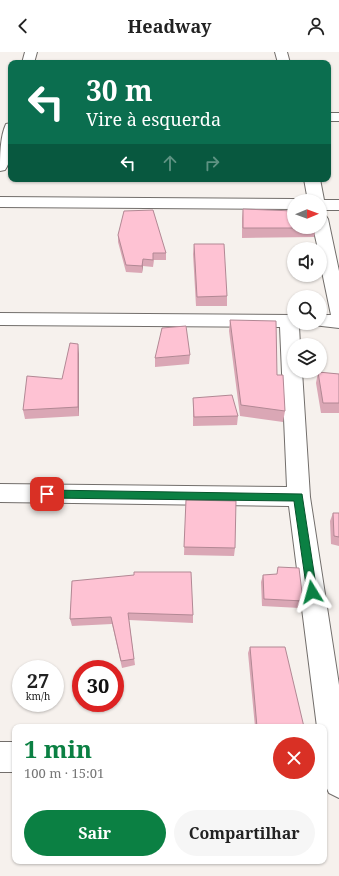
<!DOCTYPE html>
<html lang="pt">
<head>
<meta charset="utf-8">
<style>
  :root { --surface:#fff; --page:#f6f6f6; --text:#222; --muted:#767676; --accent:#0b8043 }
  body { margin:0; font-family:"Noto Serif",serif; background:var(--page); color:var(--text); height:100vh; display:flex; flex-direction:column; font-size:15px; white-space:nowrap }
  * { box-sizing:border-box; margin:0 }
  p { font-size:13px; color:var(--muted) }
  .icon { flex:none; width:22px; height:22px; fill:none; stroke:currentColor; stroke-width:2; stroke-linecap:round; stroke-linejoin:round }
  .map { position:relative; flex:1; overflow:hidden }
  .sheet { position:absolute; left:12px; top:672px; width:315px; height:140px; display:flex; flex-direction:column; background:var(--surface); border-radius:8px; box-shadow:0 1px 3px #0004 }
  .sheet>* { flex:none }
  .guide { position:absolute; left:8px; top:8px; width:323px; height:122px; border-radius:8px; box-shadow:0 1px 3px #0004; background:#0b6e4f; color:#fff; overflow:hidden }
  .needle { width:26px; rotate:89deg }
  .tools { position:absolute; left:287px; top:142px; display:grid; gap:8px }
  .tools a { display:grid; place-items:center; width:40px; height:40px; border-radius:50%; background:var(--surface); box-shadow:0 1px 3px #0004; font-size:20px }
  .speed { position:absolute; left:12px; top:608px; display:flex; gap:8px; font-size:20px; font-weight:700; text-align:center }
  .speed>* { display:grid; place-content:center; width:52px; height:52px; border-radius:50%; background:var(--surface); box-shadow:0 1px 3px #0004; line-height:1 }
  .speed small { font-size:10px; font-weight:400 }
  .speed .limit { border:6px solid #d22; background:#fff; color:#111 }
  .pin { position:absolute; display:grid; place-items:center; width:34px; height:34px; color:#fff; margin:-17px; border-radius:8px; box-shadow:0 2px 6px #0006 }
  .me { position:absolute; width:44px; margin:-22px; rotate:352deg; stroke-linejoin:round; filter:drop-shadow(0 0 3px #0008) }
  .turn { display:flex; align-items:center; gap:14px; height:84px; padding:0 12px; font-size:18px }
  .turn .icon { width:52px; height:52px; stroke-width:2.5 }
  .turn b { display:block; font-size:28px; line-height:34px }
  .lanes { display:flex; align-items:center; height:38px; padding:0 12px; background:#0003; justify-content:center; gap:20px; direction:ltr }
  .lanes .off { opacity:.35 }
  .round { display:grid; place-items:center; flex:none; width:42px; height:42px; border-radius:21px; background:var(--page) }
  .headline { display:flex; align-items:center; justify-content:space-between; height:68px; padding:0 12px }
  h1 { font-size:24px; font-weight:700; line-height:30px; color:var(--accent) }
  .action { display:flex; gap:8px; margin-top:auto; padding:8px 12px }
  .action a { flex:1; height:46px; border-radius:24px; background:var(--accent); color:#fff; font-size:16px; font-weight:700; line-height:46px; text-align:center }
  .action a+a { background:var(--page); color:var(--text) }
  header { display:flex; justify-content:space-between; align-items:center; height:52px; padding:0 12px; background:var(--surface); font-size:18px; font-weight:700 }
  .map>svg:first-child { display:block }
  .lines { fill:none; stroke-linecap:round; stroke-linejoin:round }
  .minor-casing { stroke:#726e6b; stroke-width:2 }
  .minor { fill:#fff; fill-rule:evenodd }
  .wall { fill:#daa7b5 }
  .shaded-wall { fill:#b28894 }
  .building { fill:#fec2d3; stroke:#b28894 }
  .route { fill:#0b8043; stroke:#07532c }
</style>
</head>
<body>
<header><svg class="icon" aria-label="back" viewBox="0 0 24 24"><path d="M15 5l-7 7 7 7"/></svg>Headway<svg class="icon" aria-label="person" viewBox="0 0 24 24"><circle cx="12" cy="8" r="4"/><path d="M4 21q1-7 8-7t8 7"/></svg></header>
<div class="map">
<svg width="339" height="824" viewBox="0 0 339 824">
  <rect width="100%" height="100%" fill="#f6f1ed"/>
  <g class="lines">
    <g class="minor-casing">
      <path id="minor" d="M 25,0 L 37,0 L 34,11 L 22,11 Z
        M 275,0 L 287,0 L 290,11 L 278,11 Z
        M 328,61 L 339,61 L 339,69 L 328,69 Z
        M 11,71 C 11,86 14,105 5,118 L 0,119 C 0,104 0,85 6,72 Z
        M 304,127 L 320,127 L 324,148 L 339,148 L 339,158 L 320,158 L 320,149 L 308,149 Z
        M 0,145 L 294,147 L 300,149 L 294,149 L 294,157 L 0,155 Z
        M 320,162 L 326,164 L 328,167 L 339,219 L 339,276 L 313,273 L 312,271 L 320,271 L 320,263 L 331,263 L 320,210 L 320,197 L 318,197 L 313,175 L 320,175 Z
        M 0,261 L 294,263 L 294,271 L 302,271 L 299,274 L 300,293 L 294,293 L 294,319 L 302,319 L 310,445 L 339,633 L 339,746 L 329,741 L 324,730 L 324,675 L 317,675 L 289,454 L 0,450 L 0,432 L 287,435 L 280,275 L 0,273 Z
        M 0,690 L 15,690 L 15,720 L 0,720 Z"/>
    </g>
    <use href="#minor" class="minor"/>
  </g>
  <path class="wall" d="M 243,157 L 316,176 L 314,185 L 242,186 L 242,166 Z
    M 118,183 L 166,201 L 166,208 L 154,208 L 153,215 L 143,214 L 142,221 L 126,220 L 118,190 Z
    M 194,192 L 227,244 L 227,254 L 196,254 L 193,202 Z
    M 230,268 L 277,323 L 285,359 L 283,370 L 240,364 L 229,279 Z
    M 79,302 L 79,364 L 25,367 L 23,358 L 62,327 Z
    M 190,303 L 189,312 L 155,315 L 155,306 Z
    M 318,320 L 339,322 L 339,361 L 321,361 L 316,331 Z
    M 193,346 L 238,364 L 237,373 L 193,374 Z
    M 186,448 L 235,496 L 234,504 L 184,503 Z
    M 333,461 L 339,461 L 339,494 L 331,492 L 330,469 Z
    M 263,523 L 303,549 L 300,556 L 262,554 L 261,530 Z
    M 72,529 L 193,563 L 193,571 L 129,568 L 135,613 L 122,616 L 112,572 L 72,574 L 70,567 Z
    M 250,595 L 304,675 L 255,675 L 248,601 Z"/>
  <path class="shaded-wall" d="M 143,207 L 143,214 L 142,221 L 142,214 Z
    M 78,292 L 79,302 L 79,364 L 78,355 Z"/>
  <path class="building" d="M 243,157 L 294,159 L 294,175 L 315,175 L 316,176 L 243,176 Z
    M 153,158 L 166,201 L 153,201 L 153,208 L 143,207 L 142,214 L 126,213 L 118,183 L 124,159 Z
    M 194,192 L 224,192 L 227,244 L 197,245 Z
    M 230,268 L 276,269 L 277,323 L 283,323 L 285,359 L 241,353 Z
    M 186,274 L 190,303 L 155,306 L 162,276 Z
    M 70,291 L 78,292 L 78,355 L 23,358 L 27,324 L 62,327 Z
    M 318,320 L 339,322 L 339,351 L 323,351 Z
    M 232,343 L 238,364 L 194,365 L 193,346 Z
    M 186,448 L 236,449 L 235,496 L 184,495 Z
    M 333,461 L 339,461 L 339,485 L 334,484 Z
    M 278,515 L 299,516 L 303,549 L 264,547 L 263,523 L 277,522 Z
    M 134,520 L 191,520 L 193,563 L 128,561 L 134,607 L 121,609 L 111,565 L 70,567 L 72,529 L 134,523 Z
    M 250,595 L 285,595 L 304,675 L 257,675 Z"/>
  <path class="route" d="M 47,438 L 302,442 L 317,540 L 316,543 L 312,544 L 308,543 L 307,540 L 294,449 L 47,446 L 44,445 L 43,442 L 44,439 Z"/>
</svg>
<div class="tools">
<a><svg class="needle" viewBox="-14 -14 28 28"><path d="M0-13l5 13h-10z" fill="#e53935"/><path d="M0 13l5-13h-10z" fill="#767676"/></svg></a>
<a><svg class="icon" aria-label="sound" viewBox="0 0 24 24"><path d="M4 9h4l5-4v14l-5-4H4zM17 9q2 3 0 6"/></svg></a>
<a><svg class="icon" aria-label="search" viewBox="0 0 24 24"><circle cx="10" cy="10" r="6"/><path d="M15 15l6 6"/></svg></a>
<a><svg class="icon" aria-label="layers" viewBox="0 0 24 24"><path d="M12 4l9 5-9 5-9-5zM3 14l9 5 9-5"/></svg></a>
</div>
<div class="speed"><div>27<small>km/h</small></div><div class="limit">30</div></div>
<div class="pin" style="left:47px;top:442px;background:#d93025"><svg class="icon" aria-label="arrive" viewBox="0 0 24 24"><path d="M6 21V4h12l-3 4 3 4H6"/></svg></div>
<svg class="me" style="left:312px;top:540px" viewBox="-20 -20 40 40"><path d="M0-17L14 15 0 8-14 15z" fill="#0b8043" stroke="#fff" stroke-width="4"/></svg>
<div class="guide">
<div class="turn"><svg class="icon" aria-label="left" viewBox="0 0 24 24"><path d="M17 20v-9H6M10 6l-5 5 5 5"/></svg><div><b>30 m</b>Vire à esquerda</div></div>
<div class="lanes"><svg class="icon" aria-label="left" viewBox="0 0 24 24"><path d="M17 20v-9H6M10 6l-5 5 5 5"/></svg><svg class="icon off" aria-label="ahead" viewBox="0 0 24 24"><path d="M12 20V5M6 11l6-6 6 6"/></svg><svg class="icon off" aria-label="right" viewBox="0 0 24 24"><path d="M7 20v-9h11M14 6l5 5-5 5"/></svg></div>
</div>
<section class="sheet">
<div class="headline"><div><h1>1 min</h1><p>100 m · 15:01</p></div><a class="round" style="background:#d93025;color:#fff"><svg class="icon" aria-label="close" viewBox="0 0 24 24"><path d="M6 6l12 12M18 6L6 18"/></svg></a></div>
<div class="action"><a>Sair</a><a>Compartilhar</a></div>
</section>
</div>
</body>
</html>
